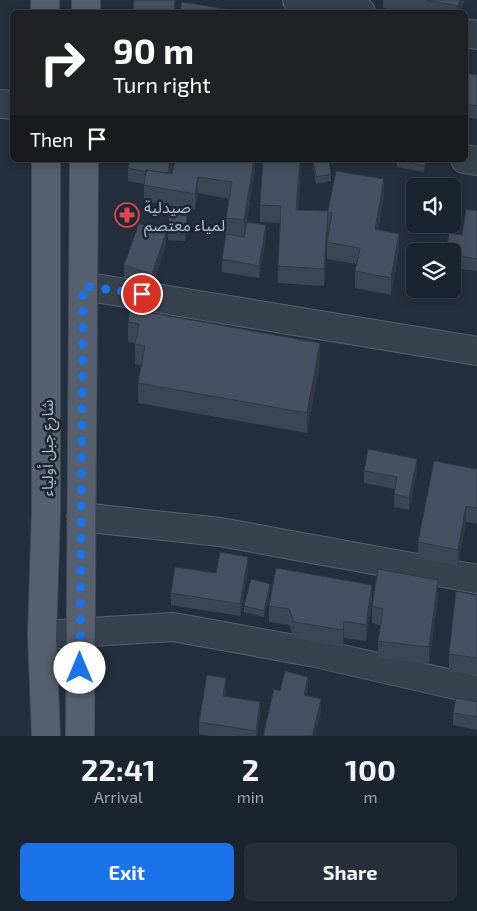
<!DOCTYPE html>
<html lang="en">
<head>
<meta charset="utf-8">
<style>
  :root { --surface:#1b232e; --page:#282f3a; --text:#f1f3f6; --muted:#a0a4aa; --line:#39404a; --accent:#1a73e8 }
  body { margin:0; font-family:"Exo 2","Noto Sans Arabic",sans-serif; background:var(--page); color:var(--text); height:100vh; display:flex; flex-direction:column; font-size:19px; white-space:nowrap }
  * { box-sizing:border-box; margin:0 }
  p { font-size:16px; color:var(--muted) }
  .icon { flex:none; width:28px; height:28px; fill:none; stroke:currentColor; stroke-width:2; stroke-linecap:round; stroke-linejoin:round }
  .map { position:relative; height:736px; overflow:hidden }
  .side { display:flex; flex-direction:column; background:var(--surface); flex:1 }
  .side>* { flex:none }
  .guide { position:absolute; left:10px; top:10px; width:458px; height:152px; border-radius:8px; box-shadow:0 2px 12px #0003,0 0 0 1px var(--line); background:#202124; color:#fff; overflow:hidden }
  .fabs { position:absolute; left:406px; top:178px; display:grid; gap:10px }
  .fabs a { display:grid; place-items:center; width:55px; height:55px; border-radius:8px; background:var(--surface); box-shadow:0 2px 12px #0003,0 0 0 1px var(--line); font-size:25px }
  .pin { position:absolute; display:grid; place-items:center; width:42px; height:42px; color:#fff; margin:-21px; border:2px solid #fff; border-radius:50%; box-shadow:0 1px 5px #0007 }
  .me { position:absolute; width:55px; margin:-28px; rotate:0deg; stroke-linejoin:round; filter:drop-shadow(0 0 4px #0008) }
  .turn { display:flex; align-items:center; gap:18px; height:105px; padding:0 20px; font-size:22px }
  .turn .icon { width:65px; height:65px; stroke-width:2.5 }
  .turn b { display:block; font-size:35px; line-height:42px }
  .then { display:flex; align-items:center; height:48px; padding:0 20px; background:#0003; gap:10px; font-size:19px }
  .eta { display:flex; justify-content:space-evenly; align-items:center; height:85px; text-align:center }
  .eta b { font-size:30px; font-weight:700; line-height:35px }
  .primary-button { display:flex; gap:10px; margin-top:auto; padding:10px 20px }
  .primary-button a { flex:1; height:58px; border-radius:8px; background:var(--accent); color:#fff; font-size:20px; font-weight:700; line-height:58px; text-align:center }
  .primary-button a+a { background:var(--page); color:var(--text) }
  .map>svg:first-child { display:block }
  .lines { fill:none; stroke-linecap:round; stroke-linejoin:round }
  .minor-casing { stroke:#565f6c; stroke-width:30 }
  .tertiary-casing { stroke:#565f6c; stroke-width:30 }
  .primary-casing { stroke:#414a57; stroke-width:30 }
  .minor { stroke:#38414e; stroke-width:28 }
  .tertiary { stroke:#38414e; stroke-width:28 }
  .primary { stroke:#56606e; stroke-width:28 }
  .wall { fill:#3b4654 }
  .shaded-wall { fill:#303945 }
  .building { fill:#455162; stroke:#303945 }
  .route { stroke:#1a73e8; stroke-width:9; stroke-dasharray:0 16.2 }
  .labels { text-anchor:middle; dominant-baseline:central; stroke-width:5; stroke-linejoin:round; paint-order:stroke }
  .poi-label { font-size:16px; fill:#b4bcc9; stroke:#1d2633; text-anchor:start }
  .street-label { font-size:16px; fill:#b4bcc9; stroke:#1d2633 }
</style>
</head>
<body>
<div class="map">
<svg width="477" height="736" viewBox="0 0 477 736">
  <rect width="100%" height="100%" fill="#242f3e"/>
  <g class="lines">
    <g class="minor-casing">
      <path id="minor" d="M 297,0 L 361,12
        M 465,33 L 477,35
        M 465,159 L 477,161
        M 83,286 L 477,351
        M 81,517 L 220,532 L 477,579
        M 42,635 L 173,627 L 316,653 L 477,690"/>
    </g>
    <g class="tertiary-casing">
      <path id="tertiary" d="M 0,104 L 12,105"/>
    </g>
    <g class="primary-casing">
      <path id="primary" d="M 86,0 L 86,12
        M 45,12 L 45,0
        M 46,160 L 46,512 L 42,635 L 46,736
        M 80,736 L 84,160"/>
    </g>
    <use href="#minor" class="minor"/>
    <use href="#tertiary" class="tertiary"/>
    <use href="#primary" class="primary"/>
  </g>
  <path class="wall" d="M 383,0 L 464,0 L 461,12 L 405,12 L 383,8 Z
    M 465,50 L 469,63 L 467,73 L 477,75 L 477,119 L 465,117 Z
    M 173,160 L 170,174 L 172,174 L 255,160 L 255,170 L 244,237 L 266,238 L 259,278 L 222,272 L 222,259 L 226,234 L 226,218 L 229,199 L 198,193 L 195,210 L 144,201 L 144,184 L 128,181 L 128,168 Z
    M 301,160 L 298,210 L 328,211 L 384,196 L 378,230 L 399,250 L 391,295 L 355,288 L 355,271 L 357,264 L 327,259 L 327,242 L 329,230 L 328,229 L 324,286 L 278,283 L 278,266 L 280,223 L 260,222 L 260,205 Z
    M 313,160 L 331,174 L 331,181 L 316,184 L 313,166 Z
    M 397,160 L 426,160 L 424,172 L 397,167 Z
    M 477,211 L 477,271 L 462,269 L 458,287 L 452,286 L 452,251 Z
    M 187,221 L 185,241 L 168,240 L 168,233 Z
    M 166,245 L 152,286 L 124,277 L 124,265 Z
    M 130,309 L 320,363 L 307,433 L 138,403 L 138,383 L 141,365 L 135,364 L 135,343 L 128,342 L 128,322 Z
    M 477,469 L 477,524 L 466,522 L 458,566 L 418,558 L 418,542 Z
    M 364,471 L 417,471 L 409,510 L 394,507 L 394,494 L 395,489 L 364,483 Z
    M 248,569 L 240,616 L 171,605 L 171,593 L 216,573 Z
    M 372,585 L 366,641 L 344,638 L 343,647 L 294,638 L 289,625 L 269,622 L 269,606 Z
    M 270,591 L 264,617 L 244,612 L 244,606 Z
    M 477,595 L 477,675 L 449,671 L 449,654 Z
    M 438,597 L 429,664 L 378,658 L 378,641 L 380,625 L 372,623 L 372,606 Z
    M 226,690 L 225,696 L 260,714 L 257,736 L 210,736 L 199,734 L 199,722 Z
    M 477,702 L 477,730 L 453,725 L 453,713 Z"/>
  <path class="shaded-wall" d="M 175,0 L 176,0 L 175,12 L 174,12 Z
    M 460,0 L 464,0 L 461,12 L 458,12 L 458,6 Z
    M 469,51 L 469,63 L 465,85 L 465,73 Z
    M 170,160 L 173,160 L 167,188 L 167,176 Z
    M 254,160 L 255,160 L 255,170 L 244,237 L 244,220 Z
    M 300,160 L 301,160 L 301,165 L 296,226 L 296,210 Z
    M 425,160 L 426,160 L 426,162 L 424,172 L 424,166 Z
    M 198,177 L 198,193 L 195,210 L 195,194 Z
    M 384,179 L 384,196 L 375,246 L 375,229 Z
    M 328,212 L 328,229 L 324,286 L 324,269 Z
    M 266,225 L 266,238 L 259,278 L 259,266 Z
    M 166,233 L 166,245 L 152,286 L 152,274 Z
    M 399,234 L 399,250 L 391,295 L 391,278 Z
    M 462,256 L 462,269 L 458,287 L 458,274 Z
    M 320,343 L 320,363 L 307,433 L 307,413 Z
    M 417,459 L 417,471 L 409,510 L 409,498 Z
    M 466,506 L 466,522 L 458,566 L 458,550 Z
    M 248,557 L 248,569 L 240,616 L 240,604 Z
    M 438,580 L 438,597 L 429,664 L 429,647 Z
    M 270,584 L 270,591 L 264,617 L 264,611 Z
    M 372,585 L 372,602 L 366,641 L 366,625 Z
    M 344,621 L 344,638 L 343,647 L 343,630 Z
    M 308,677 L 308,689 L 304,708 L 304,695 Z
    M 226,678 L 226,690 L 223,708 L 223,696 Z
    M 321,699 L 321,712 L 315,736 L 312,736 Z
    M 260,702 L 260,714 L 257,736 L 256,736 L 256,731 Z"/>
  <path class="building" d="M 134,0 L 175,0 L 174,12 L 133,12 Z
    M 426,0 L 460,0 L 458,6 Z
    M 182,2 L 244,12 L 180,12 Z
    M 465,50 L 469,51 L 465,73 L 477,75 L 477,106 L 465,104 Z
    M 130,160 L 170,160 L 168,173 L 146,170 L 146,172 L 128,168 Z
    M 175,160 L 254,160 L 244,220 L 226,218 L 232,182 L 198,177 L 195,194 L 144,185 L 146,170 L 172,174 Z
    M 263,160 L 300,160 L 296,210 L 328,211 L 336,171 L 384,179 L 375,229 L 399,234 L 391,278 L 355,271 L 360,248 L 327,242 L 332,213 L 328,212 L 324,269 L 278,266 L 281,206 L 260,205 Z
    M 313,160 L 329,160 L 331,174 L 316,177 Z
    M 397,160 L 425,160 L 424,166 Z
    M 466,209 L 477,211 L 477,259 L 462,256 L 458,274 L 452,274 L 452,251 L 446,251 L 449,233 L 462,235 Z
    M 169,214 L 187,215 L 185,235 L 168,233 Z
    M 247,222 L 266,225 L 259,266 L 222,259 L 226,234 L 244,237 Z
    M 139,223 L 166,233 L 152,274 L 124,265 Z
    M 130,309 L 320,343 L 307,413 L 138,383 L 145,346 L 135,344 L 139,324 L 128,322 Z
    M 368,449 L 417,459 L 409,498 L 394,494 L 397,477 L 364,471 Z
    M 434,461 L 477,469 L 477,508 L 466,506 L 458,550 L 418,542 Z
    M 220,552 L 248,557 L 240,604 L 171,593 L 175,567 L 216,573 Z
    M 276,568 L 372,585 L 366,625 L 344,621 L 343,630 L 294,622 L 289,609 L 269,606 Z
    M 378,569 L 438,580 L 429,647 L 378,641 L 383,609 L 372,606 Z
    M 251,579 L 270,584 L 264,611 L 244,606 Z
    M 456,591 L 477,595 L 477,658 L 449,654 Z
    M 285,671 L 308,677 L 304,695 L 321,699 L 312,736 L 263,736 L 274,689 L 280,691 Z
    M 207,675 L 226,678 L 223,696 L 260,702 L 256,731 L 199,722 Z
    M 456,698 L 477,702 L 477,717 L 453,713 Z"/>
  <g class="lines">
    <path class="route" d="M 80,668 L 83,286 L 142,294"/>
  </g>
  <defs>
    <g id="pharmacy-ring" transform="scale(1.25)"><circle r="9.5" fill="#1d2633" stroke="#e0444e" stroke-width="1.5"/><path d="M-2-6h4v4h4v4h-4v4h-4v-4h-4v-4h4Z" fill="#e0444e"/></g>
  </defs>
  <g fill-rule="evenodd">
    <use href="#pharmacy-ring" x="127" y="215"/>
  </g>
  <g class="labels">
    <g class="poi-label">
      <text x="144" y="206">صيدلية<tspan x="144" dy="18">لمياء معتصم</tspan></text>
    </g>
    <g class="street-label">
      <text transform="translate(46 448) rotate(-90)">شارع جبل أولياء</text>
    </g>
  </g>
</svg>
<div class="fabs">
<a><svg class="icon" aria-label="sound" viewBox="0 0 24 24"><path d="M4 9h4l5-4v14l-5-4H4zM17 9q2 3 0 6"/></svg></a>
<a><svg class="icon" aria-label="layers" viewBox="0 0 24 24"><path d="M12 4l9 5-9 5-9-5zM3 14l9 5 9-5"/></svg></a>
</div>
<div class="pin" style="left:142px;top:294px;background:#d93025"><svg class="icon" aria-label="arrive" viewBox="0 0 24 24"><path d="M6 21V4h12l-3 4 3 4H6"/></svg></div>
<svg class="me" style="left:80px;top:668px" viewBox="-20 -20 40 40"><circle r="19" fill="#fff"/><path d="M0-13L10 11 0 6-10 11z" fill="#1a73e8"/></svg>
<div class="guide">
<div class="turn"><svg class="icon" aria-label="right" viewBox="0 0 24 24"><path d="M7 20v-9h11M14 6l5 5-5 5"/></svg><div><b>90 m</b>Turn right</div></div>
<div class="then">Then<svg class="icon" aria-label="arrive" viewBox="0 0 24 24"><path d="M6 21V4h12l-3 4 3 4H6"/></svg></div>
</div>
</div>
<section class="side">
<div class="eta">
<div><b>22:41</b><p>Arrival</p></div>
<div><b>2</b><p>min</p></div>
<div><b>100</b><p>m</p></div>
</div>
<div class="primary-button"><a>Exit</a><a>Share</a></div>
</section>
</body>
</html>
